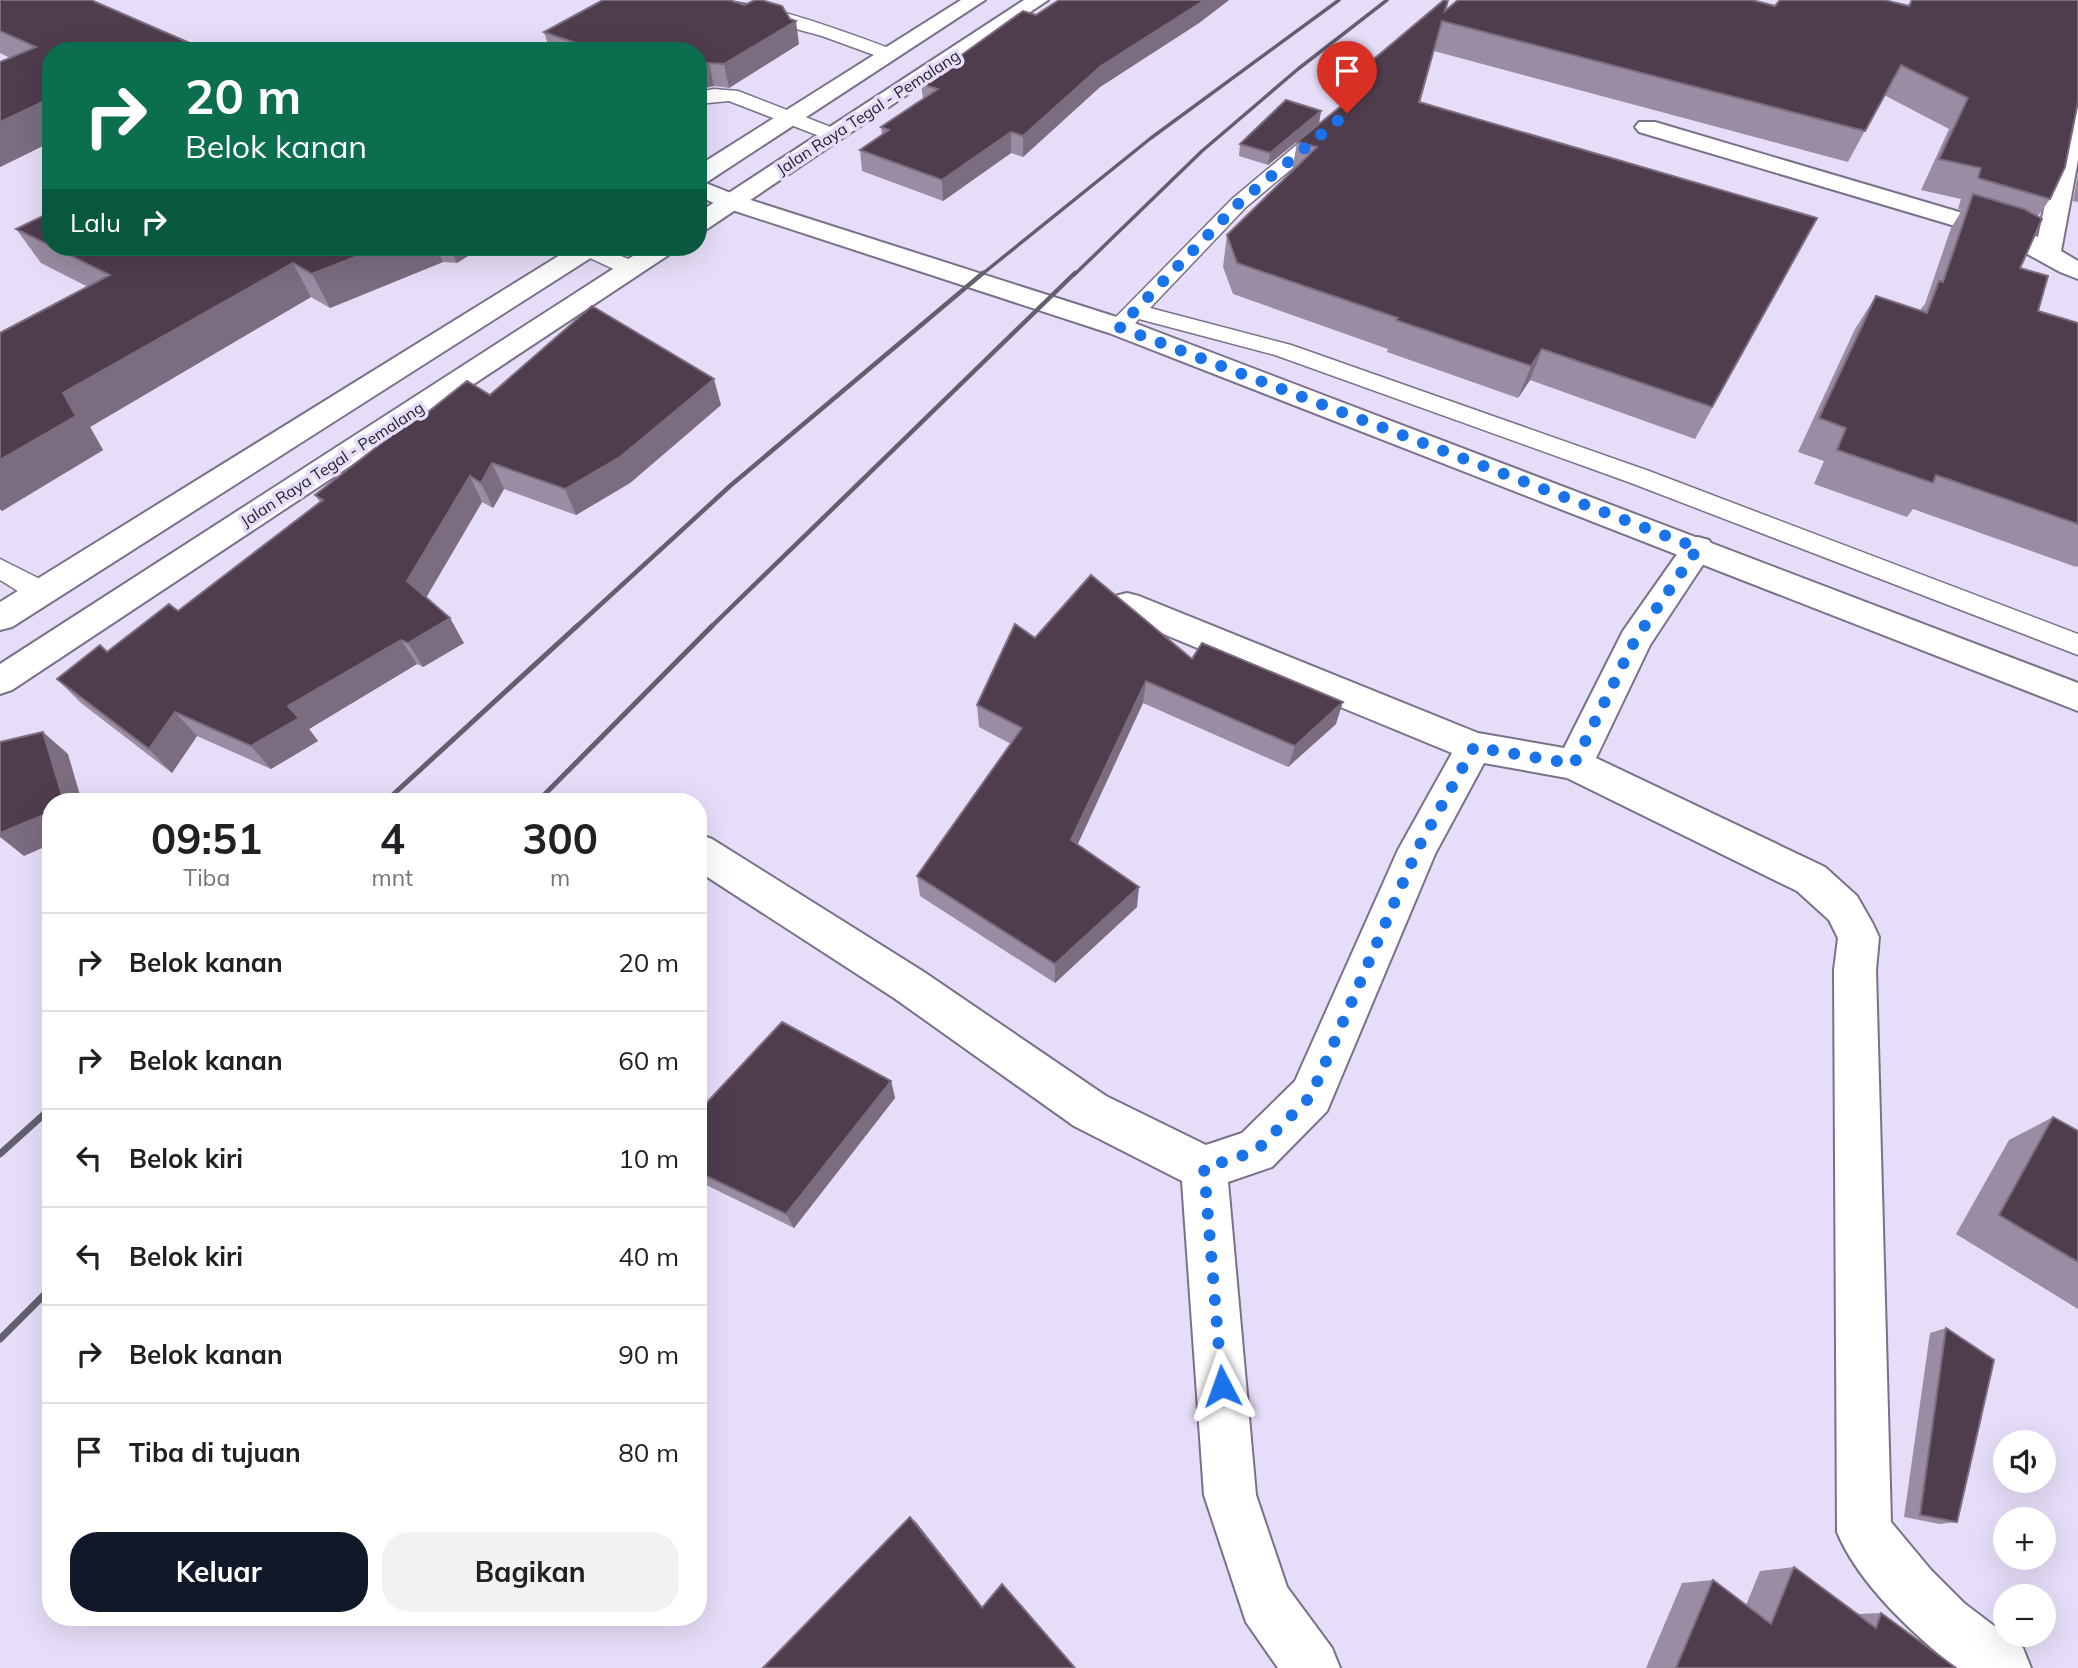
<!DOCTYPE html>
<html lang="id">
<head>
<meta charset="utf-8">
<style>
  :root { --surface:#fff; --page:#f2f2f2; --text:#202124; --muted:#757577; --line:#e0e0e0; --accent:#111827 }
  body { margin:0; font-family:Mulish,sans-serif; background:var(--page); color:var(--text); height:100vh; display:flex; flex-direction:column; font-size:26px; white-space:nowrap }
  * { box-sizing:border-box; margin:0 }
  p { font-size:23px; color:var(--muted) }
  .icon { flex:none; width:38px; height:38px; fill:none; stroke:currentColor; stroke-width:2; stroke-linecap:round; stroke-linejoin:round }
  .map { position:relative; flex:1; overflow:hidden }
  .side { position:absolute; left:42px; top:793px; width:665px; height:833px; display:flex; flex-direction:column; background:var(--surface); border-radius:28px; box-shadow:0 7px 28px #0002 }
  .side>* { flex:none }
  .top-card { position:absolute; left:42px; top:42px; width:665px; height:214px; border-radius:28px; box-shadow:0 7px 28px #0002; background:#0b6e4f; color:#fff; overflow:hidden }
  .controls { position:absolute; left:1993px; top:1430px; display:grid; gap:14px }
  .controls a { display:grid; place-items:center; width:63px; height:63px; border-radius:50%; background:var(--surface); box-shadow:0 7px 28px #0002; font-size:35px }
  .pin { position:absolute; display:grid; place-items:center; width:60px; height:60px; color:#fff; margin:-72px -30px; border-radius:50% 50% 50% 0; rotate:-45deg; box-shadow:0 0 7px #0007 }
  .pin .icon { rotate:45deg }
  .me { position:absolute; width:77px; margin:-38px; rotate:356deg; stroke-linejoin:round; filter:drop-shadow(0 0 5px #0008) }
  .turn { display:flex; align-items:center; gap:24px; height:147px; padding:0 28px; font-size:32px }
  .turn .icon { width:91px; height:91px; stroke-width:2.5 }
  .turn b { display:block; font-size:49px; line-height:60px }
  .then { display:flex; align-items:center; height:66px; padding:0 28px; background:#0003; gap:14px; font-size:26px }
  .eta { display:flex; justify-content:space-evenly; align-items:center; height:119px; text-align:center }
  .eta b { font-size:42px; font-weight:700; line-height:49px }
  .cta { display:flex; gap:14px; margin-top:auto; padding:14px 28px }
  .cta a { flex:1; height:80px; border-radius:28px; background:var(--accent); color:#fff; font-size:28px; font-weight:700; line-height:80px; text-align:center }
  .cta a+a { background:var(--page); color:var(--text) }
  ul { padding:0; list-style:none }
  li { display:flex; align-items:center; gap:21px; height:98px; padding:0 28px; border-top:2px solid var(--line) }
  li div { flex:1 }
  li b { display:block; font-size:26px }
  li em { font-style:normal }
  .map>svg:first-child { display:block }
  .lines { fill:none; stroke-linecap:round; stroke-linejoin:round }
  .lane-casing { stroke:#7a7189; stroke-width:3 }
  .street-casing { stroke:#7a7189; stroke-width:4 }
  .secondary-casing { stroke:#7a7189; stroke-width:4 }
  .highway-casing { stroke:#7a7189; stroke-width:4 }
  .lane { fill:#fff; fill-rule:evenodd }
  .street { fill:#fff; fill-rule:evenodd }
  .secondary { fill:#fff; fill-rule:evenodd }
  .highway { fill:#fff; fill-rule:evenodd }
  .rail-far3 { stroke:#645f6e; stroke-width:3.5 }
  .rail-far2 { stroke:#645f6e; stroke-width:4.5 }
  .rail-far1 { stroke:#645f6e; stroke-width:5 }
  .rail { stroke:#645f6e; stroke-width:7 }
  .wall { fill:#9a8ca2 }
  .shaded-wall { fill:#7c6c80 }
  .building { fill:#4f3c4d; stroke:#7c6c80; stroke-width:2 }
  .route { stroke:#1a73e8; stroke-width:12; stroke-dasharray:0 21.6 }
  .labels { text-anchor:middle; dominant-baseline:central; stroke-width:7; stroke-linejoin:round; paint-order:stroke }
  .far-street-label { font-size:16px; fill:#221f28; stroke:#e6ddf8 }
</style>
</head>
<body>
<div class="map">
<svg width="2078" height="1668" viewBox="0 0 2078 1668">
  <rect width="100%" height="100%" fill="#e6ddf8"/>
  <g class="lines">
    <g class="lane-casing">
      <path id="lane" d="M 702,0 C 764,0 839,30 897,51 L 900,55 L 891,60 L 885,59 L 822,36 L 704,4 Z
        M 714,89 L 738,91 L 841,131 L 844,135 L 834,141 L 827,139 L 729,101 L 698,104 L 698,92 Z
        M 1325,125 L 1335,131 L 1332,135 L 1246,207 L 1150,308 L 1291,345 L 1649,471 L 2078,634 L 2078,655 L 1631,483 L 1275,355 L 1139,319 L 1130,329 L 1114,329 L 1111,324 L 1114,319 L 1232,199 L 1318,127 Z
        M 572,247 L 599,247 L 638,263 L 641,268 L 638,273 L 622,273 L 575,251 Z
        M 0,559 L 52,585 L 56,592 L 52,599 C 33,604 16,589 0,580 Z"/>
    </g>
    <g class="street-casing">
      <path id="street" d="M 2078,93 L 2078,160 L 2061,251 L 2078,261 L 2078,279 L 2060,272 L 2002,240 L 1639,132 L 1635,127 L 1639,122 L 1655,122 L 2020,230 L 2038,237 L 2067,100 L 2070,95 Z
        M 1698,537 L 1709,540 L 1714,548 L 1650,645 L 1596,758 L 1825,867 L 1857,896 L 1873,924 L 1879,937 L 1876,970 L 1891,1522 L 1931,1570 L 1964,1603 L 2023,1648 L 2031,1668 L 1956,1668 C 1913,1634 1858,1583 1837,1532 L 1834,970 L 1838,938 L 1829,920 L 1797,891 L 1567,778 L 1484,763 L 1435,854 L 1327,1111 L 1272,1167 L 1228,1182 L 1256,1495 L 1287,1587 L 1332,1648 L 1340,1668 L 1278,1668 L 1246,1622 L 1204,1495 L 1182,1181 L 1074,1126 L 894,998 L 698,871 L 698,834 L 712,839 L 924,972 L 1106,1096 L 1206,1145 L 1242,1133 L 1295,1081 L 1398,850 L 1452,753 L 1115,614 L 1110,605 L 1115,596 L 1127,593 L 1139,596 L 1478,733 L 1564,748 L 1623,631 L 1687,540 Z"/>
    </g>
    <g class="secondary-casing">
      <path id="secondary" d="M 698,180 L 741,197 L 1129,321 L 2078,683 L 2078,711 L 1109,333 L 723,207 L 698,196 Z"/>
    </g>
    <g class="highway-casing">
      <path id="highway" d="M 961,0 L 985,0 L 707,182 L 698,184 L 698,166 Z
        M 1024,0 L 1048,0 L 707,229 L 698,232 L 698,213 Z
        M 573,247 L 604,247 L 600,252 L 12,627 L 0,630 L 0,602 Z
        M 647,247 L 677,247 L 673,252 L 12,690 L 0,694 L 0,664 Z"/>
    </g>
    <use href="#lane" class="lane"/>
    <use href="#street" class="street"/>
    <use href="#secondary" class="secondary"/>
    <use href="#highway" class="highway"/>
    <path class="rail-far3" d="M 981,275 L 1151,138 L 1339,0
      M 1074,275 L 1202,151 L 1298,69 L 1387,0"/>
    <path class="rail-far2" d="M 575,628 L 730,486 L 983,273
      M 710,628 L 1075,273"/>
    <path class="rail-far1" d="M 385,802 L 577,626
      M 537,802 L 712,626"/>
    <path class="rail" d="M 0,1154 L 51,1108
      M 0,1339 L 51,1288"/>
  </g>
  <path class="wall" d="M 0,0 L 51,51 L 51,142 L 0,167 L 0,62 L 10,58 L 0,53 Z
    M 1059,0 L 1229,0 L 1199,23 L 1100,87 L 1023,157 L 1011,153 L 943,201 L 862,171 L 860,150 L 882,136 L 881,127 L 923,99 L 921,84 L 1036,15 Z
    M 1775,6 L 1909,6 L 2050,199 L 2038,216 L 2020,268 L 2038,311 L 2078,323 L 2078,566 L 2076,567 L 1913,509 L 1907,517 L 1814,484 L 1824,461 L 1798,452 L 1855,329 L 1876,296 L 1920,310 L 1925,304 L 1951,228 L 1962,210 L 1958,209 L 1961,199 L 1921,190 L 1949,129 L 1884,95 L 1848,162 L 1434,51 L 1420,103 L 1817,218 L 1695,439 L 1530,380 L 1518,398 L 1387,352 L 1388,349 L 1233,294 L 1223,267 L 1227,235 L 1292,172 L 1297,142 L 1268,165 L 1239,156 L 1240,144 L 1321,111 L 1319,123 L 1351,98 L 1355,75 L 1445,10 Z
    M 544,32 L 799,44 L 729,88 L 714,86 L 698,51 L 550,51 Z
    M 2078,174 L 2078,202 L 2073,201 Z
    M 51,212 L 51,247 L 482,247 L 457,263 L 443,262 L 330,308 L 311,297 L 90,427 L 103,450 L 2,511 L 0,509 L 0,333 L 88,287 L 41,263 L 16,229 Z
    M 490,395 L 721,405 L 630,483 L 576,515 L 504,489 L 493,508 L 482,502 L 426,598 L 464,643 L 423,667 L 417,664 L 309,729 L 318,741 L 271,769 L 197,736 L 172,773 L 81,703 L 57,679 L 178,611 L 320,502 L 315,495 L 428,412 Z
    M 1035,638 L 1192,659 L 1336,724 L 1288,767 L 1143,703 L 1077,845 L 1137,907 L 1055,983 L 920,896 L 917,876 L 1011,744 L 979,727 L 977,705 Z
    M 891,1081 L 895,1098 L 794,1228 L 698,1181 L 698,1112 Z
    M 2053,1117 L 2078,1131 L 2078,1309 L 1956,1234 L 2009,1140 Z
    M 1946,1328 L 1957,1522 L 1940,1524 L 1904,1517 L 1930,1333 Z
    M 1794,1567 L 1858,1614 L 1881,1613 L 1956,1668 L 1646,1668 L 1682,1583 L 1713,1580 L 1746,1605 L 1760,1571 Z"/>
  <path class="shaded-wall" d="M 1205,0 L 1229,0 L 1199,23 L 1100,87 L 1023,157 L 1023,136 L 1101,66 Z
    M 796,21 L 799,44 L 729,88 L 724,64 Z
    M 1442,21 L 1434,51 L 1411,133 L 1419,102 Z
    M 709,63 L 714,86 L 698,90 L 698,65 Z
    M 51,98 L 51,142 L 0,167 L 0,122 Z
    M 1321,111 L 1319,123 L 1268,165 L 1270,153 Z
    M 1011,132 L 1011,153 L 943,201 L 942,180 Z
    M 380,247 L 436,247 L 443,262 L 330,308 L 312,274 Z
    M 450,247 L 482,247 L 457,263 Z
    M 293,263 L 311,297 L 90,427 L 103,450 L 2,511 L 0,509 L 0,460 L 63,393 Z
    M 1542,349 L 1530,380 L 1518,398 L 1531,366 Z
    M 714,379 L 721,405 L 630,483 L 576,515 L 565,489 Z
    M 492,463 L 504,489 L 493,508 L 481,483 Z
    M 470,476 L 482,502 L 421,606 L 407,581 Z
    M 450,618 L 464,643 L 423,667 L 408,643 Z
    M 401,640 L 417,664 L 309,729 L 318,741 L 271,769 L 251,746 L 288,706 Z
    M 1146,681 L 1143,703 L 1070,861 L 1071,840 Z
    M 1343,702 L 1336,724 L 1288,767 L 1295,746 Z
    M 175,712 L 197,736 L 172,773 L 149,749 Z
    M 43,732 L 68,754 L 82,802 L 64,802 Z
    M 51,812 L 51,844 L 24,856 L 0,837 L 0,833 Z
    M 1139,887 L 1137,907 L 1055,983 L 1055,964 Z
    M 891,1081 L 895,1098 L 794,1228 L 786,1214 Z
    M 910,1517 L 916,1522 L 985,1610 L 982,1608 Z"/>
  <path class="building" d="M 0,0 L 91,0 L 208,51 L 51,51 L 51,98 L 0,122 L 0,62 L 36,47 L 0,31 Z
    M 603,0 L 729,0 L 745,5 L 755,0 L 761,0 L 782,6 L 790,19 L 796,21 L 724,64 L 709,63 L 698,65 L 698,51 L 599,51 L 544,32 Z
    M 1059,0 L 1205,0 L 1101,66 L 1023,136 L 1011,132 L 942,180 L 860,150 L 889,130 L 881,127 L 938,89 L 921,84 L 1023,11 L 1036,15 Z
    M 1444,0 L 1448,0 L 1445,11 L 1458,0 L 1752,0 L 1775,6 L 1780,0 L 1884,0 L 1909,6 L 1912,0 L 2078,0 L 2078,102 L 2065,167 L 2050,199 L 1978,178 L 1981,168 L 1939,159 L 1968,98 L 1901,65 L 1865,131 L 1442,21 L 1419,102 L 1817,218 L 1712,407 L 1542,349 L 1531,366 L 1396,320 L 1398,318 L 1237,263 L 1227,235 L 1317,147 L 1297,142 L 1362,89 L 1365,82 L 1355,75 Z
    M 1286,100 L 1321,111 L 1270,153 L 1240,144 Z
    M 1973,194 L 2024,209 L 2042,219 L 2020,268 L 2048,276 L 2038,311 L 2078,323 L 2078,524 L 1936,475 L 1933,483 L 1837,450 L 1846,428 L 1819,418 L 1876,296 L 1927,313 L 1939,281 L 1943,282 Z
    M 51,212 L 51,246 L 16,229 Z
    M 53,247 L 380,247 L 312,274 L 293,263 L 63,393 L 76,416 L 0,460 L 0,333 L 110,275 Z
    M 592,306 L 714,379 L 620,457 L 565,489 L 492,463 L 481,483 L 470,476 L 407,581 L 450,618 L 408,643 L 401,640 L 288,706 L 299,718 L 251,746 L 175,712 L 149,749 L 57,679 L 100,645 L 107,652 L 169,604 L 178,611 L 323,500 L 315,495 L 424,410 L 428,412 L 467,381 L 490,395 Z
    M 1091,575 L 1192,659 L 1202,643 L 1343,702 L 1295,746 L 1146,681 L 1071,840 L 1139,887 L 1055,964 L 917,876 L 1022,728 L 977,705 L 1015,624 L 1035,638 Z
    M 43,732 L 64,802 L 51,802 L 51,812 L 0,833 L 0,742 Z
    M 782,1022 L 891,1081 L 786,1214 L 698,1172 L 698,1112 Z
    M 2053,1117 L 2078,1131 L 2078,1262 L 1999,1215 Z
    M 1946,1328 L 1994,1360 L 1957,1522 L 1920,1515 Z
    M 910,1517 L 982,1608 L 1002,1584 L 1075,1668 L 763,1668 Z
    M 1794,1567 L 1876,1628 L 1881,1613 L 1956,1668 L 1676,1668 L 1713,1580 L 1771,1624 Z"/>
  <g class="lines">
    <path class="route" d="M 1222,1386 L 1204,1168 L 1256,1151 L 1311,1096 L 1417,850 L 1474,747 L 1574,764 L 1635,640 L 1698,548 L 1119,327 L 1239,203 L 1347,113"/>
  </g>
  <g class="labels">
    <g class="far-street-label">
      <text transform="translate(868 112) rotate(-33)">Jalan Raya Tegal - Pemalang</text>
      <text transform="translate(332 464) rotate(-33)">Jalan Raya Tegal - Pemalang</text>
    </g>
  </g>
</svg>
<div class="controls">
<a><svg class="icon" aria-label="sound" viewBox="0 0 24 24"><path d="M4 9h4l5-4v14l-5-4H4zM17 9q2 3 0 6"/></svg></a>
<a>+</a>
<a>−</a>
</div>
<div class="pin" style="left:1347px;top:113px;background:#d93025"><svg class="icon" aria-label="arrive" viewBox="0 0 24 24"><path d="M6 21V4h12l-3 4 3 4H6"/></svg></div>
<svg class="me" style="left:1222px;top:1386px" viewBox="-20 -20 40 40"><path d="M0-17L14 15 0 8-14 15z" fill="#1a73e8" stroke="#fff" stroke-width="4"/></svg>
<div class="top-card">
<div class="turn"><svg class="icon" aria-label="right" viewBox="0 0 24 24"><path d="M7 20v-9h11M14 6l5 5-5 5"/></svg><div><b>20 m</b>Belok kanan</div></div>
<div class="then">Lalu<svg class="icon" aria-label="right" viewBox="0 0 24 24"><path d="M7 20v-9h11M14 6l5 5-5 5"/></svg></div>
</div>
<section class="side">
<div class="eta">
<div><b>09:51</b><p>Tiba</p></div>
<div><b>4</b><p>mnt</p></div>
<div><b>300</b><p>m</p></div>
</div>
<ul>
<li><svg class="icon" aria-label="right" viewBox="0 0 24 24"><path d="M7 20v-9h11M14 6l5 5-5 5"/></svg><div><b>Belok kanan</b></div><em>20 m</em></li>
<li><svg class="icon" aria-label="right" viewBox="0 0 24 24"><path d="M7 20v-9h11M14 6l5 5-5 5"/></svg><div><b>Belok kanan</b></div><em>60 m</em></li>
<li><svg class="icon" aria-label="left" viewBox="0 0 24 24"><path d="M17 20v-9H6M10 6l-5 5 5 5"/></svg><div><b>Belok kiri</b></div><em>10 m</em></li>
<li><svg class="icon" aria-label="left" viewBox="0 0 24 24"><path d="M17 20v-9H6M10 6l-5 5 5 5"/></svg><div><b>Belok kiri</b></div><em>40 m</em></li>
<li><svg class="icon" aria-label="right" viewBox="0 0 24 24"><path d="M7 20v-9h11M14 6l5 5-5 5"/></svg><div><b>Belok kanan</b></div><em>90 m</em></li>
<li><svg class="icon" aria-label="arrive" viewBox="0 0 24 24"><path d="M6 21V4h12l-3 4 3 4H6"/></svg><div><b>Tiba di tujuan</b></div><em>80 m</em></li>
</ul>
<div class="cta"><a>Keluar</a><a>Bagikan</a></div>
</section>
</div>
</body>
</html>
